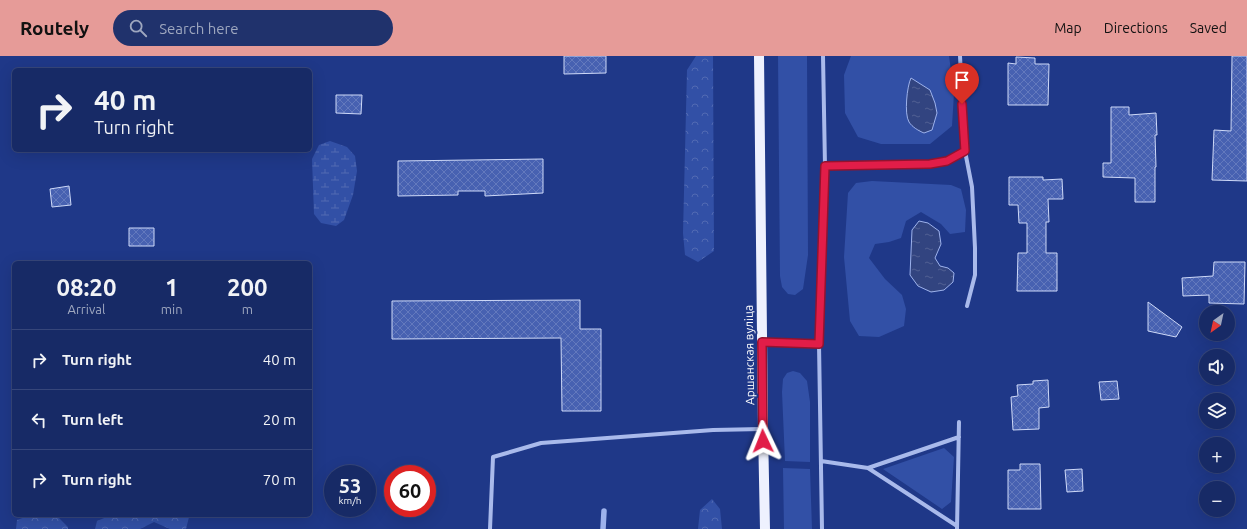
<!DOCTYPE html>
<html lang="en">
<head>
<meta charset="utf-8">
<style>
  :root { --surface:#172a66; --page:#20326c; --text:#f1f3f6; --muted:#9ea7bf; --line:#36467a; --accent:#e69b98 }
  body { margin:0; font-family:Ubuntu,sans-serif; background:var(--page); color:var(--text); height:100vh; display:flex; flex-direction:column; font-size:15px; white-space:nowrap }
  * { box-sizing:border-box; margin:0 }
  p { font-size:13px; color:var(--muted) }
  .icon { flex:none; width:22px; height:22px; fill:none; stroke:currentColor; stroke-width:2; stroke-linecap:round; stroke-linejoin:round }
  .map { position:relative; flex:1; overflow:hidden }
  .sheet { position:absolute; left:12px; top:205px; width:300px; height:256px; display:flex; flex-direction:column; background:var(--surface); border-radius:6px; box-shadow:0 4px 16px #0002,0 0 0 1px var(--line) }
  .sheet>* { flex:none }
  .hud { position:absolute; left:12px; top:12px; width:300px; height:84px; border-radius:6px; box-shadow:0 4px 16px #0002,0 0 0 1px var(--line); background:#172a66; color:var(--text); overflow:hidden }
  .needle { width:26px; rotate:213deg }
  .tools { position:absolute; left:1199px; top:249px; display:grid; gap:8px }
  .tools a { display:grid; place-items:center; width:36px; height:36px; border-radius:50%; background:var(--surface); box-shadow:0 4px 16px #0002,0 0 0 1px var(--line); font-size:20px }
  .speed { position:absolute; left:324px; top:409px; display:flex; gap:8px; font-size:20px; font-weight:700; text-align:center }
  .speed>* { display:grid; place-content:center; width:52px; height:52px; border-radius:50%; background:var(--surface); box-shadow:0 4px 16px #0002,0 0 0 1px var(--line); line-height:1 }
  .speed small { font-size:10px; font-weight:400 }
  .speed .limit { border:6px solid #d22; background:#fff; color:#111 }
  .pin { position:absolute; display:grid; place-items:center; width:34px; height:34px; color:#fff; margin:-41px -17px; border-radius:50% 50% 50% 0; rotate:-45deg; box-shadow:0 0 4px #0007 }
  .pin .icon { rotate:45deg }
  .me { position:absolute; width:44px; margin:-22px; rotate:358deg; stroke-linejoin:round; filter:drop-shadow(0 0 3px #0008) }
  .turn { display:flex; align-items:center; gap:14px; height:84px; padding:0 16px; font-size:18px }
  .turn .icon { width:52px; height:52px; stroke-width:2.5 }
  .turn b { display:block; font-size:28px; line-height:34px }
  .eta { display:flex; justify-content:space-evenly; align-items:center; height:68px; text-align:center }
  .eta b { font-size:24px; font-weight:700; line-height:28px }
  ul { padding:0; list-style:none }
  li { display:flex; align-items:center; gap:12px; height:60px; padding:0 16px; border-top:1px solid var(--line) }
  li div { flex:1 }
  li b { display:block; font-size:15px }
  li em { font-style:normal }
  header { display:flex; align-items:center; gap:24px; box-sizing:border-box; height:56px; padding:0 20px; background:var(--accent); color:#111 }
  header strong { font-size:19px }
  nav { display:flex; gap:22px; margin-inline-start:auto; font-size:14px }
  .search { width:280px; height:36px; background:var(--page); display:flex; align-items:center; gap:10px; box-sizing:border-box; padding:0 14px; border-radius:22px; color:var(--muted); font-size:15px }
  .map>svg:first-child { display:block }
  .green { fill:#3250a6; fill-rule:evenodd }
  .forest { fill:url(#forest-crowns) }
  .wetland { fill:url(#wetland-marsh) }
  .water { fill:url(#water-ripples); stroke:#9db2ec }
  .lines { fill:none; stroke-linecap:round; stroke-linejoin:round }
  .stream { stroke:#9db2ec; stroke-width:5.5 }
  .building { fill:url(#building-cross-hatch); stroke:#ced9f8 }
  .minor { stroke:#a9baeb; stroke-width:4 }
  .primary { stroke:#eef1fe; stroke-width:10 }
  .route-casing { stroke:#92132f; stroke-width:10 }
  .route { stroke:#e11d48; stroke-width:7 }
  .labels { text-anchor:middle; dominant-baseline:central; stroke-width:4; stroke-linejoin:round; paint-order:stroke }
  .street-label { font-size:12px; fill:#fff; stroke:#1f3888 }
</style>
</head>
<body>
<header>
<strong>Routely</strong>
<div class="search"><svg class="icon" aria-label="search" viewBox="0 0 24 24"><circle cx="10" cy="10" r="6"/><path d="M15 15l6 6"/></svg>Search here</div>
<nav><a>Map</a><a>Directions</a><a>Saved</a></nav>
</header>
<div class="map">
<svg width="1247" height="473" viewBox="0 0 1247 473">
  <defs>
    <pattern id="forest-crowns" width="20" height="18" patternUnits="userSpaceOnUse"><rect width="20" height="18" fill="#3250a6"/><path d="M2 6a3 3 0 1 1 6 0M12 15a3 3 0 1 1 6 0" fill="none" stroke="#516ab3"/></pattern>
    <pattern id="wetland-marsh" width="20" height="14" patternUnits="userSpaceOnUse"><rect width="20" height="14" fill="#3250a6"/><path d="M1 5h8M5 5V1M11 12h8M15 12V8" fill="none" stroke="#516ab3"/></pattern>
    <pattern id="water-ripples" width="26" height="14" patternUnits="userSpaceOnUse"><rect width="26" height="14" fill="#324480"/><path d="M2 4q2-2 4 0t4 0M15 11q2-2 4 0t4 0" fill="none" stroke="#516093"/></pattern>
    <pattern id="building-cross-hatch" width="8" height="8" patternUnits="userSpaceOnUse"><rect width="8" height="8" fill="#4761b1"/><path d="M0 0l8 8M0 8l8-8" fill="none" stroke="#6379bd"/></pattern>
  </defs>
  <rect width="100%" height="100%" fill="#1f3888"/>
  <path class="green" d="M 778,0 L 807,0 L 808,199 L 803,233 L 795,239 L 788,238 L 782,231 L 780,220 Z
    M 851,0 L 949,0 L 954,37 L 952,70 L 930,88 L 881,88 L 858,81 L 845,57 L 844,19 ZM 906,44 L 937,57 L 934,65 L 917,74 L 909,65 Z
    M 872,125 L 951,129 L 961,133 L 966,154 L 965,176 L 950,178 L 941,168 L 921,156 L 906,165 L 901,182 L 889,186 L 875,188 L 869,202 L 885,223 L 902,239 L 906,253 L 904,270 L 879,281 L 859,280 L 850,265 L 844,201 L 848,137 L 856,127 Z
    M 793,315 L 800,317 L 807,325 L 810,346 L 810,406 L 785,405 L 782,336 L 783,323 L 787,317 Z
    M 944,392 L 954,401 L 951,446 L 942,453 L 883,413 Z
    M 783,412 L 810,413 L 812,473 L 784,473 Z"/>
  <path class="forest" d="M 696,0 L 713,0 L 714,195 L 698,206 L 685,199 L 683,177 L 687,14 Z
    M 712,443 L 720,453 L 722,473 L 698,473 L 700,454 Z
    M 31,459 L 54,459 L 57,460 L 68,471 L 68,473 L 16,473 L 17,464 Z
    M 114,459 L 186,459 L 189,461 L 186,473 L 170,473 L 154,466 L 140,473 L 95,473 L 97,465 L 109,460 Z"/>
  <path class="wetland" d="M 330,85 L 347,91 L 355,100 L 357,115 L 353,139 L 344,164 L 336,170 L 321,167 L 314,158 L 312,103 L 319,89 Z"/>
  <path class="water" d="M 911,22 L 930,34 L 935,47 L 937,57 L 932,74 L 924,77 C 919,75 912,71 909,66 C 904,58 907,30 911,22 Z
    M 919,165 L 928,167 L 939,175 L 941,188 L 935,202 L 940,210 L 948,212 L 954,217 L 953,226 L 944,234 L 931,236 L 918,230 L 910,219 L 912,174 Z"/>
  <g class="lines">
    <path class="stream" d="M 603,473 L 604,455"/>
  </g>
  <path class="building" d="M 564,0 L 606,0 L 606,17 L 564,18 Z
    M 1232,0 L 1247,0 L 1247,125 L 1212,124 L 1214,74 L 1231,75 Z
    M 1016,1 L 1035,2 L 1035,8 L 1049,8 L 1048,49 L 1008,49 L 1008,7 L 1016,8 Z
    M 336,39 L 362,39 L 361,58 L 336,57 Z
    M 1111,51 L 1129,51 L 1129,59 L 1156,57 L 1157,79 L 1155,79 L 1156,111 L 1155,111 L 1155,146 L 1135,146 L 1135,122 L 1103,121 L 1103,107 L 1111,107 Z
    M 543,103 L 543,137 L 485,140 L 485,135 L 458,135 L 458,139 L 398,140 L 398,105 Z
    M 1009,121 L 1043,121 L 1043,124 L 1062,123 L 1063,143 L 1048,143 L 1049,166 L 1046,166 L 1046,197 L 1057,197 L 1057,235 L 1017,235 L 1018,197 L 1027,197 L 1027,167 L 1019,167 L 1018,149 L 1009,149 Z
    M 69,130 L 71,149 L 52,151 L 50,133 Z
    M 129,172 L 154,172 L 154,190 L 129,190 Z
    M 1214,206 L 1245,206 L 1244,248 L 1209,247 L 1209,239 L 1183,240 L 1182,222 L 1213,220 Z
    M 580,244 L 580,273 L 601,273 L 601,355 L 562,355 L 561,282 L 392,283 L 392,245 Z
    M 1148,246 L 1182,271 L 1176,281 L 1148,275 Z
    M 1048,324 L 1049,351 L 1039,352 L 1039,373 L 1013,374 L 1011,341 L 1018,340 L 1017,329 L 1033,328 L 1033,325 Z
    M 1117,325 L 1119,343 L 1101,344 L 1099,326 Z
    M 1020,408 L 1040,408 L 1041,453 L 1008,453 L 1008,414 L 1020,414 Z
    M 1082,413 L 1083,435 L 1067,436 L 1065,414 Z"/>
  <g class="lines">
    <path class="minor" d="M 960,0 L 965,95 L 972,131 L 975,192 L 975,219 L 967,250
      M 825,110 L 930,108 L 947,105 L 965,95
      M 763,287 L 819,288
      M 821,405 L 868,412 L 959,381
      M 868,412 L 957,470
      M 490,473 L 493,401 L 541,387 L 713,374 L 762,373
      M 822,473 L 819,288 L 825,110 L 823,0
      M 957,473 L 959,366"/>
    <path class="primary" d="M 759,0 L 763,373 L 765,473"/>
  </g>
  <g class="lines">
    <g class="route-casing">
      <path id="route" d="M 763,385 L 762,286 L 819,288 L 825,110 L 930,108 L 947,105 L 965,95 L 962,48"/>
    </g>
    <use href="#route" class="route"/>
  </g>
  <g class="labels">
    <g class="street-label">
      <text transform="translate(749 299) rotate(-91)">Аршанская вуліца</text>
    </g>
  </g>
</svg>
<div class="tools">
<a><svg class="needle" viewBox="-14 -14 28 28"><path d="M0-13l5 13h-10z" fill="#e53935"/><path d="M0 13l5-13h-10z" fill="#9ea7bf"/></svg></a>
<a><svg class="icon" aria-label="sound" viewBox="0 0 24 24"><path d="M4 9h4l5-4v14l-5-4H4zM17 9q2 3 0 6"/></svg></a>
<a><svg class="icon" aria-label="layers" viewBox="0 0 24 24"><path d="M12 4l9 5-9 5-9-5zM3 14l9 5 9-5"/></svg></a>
<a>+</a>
<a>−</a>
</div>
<div class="speed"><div>53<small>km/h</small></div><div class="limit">60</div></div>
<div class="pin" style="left:962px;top:48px;background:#d93025"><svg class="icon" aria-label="arrive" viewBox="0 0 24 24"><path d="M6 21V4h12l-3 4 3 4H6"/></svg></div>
<svg class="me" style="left:763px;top:385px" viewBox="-20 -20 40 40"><path d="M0-17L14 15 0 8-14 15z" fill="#e11d48" stroke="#fff" stroke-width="4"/></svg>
<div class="hud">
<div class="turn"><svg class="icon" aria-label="right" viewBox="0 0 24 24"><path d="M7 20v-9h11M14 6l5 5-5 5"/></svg><div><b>40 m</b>Turn right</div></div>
</div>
<section class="sheet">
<div class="eta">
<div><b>08:20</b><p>Arrival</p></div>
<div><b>1</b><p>min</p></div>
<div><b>200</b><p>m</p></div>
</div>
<ul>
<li><svg class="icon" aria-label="right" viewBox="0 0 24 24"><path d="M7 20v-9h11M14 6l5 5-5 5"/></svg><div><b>Turn right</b></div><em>40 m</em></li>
<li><svg class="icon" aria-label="left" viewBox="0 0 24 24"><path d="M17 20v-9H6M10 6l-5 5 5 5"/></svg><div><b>Turn left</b></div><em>20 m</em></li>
<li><svg class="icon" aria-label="right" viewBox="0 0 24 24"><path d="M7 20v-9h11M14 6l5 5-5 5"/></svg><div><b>Turn right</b></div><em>70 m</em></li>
</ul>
</section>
</div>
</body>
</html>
